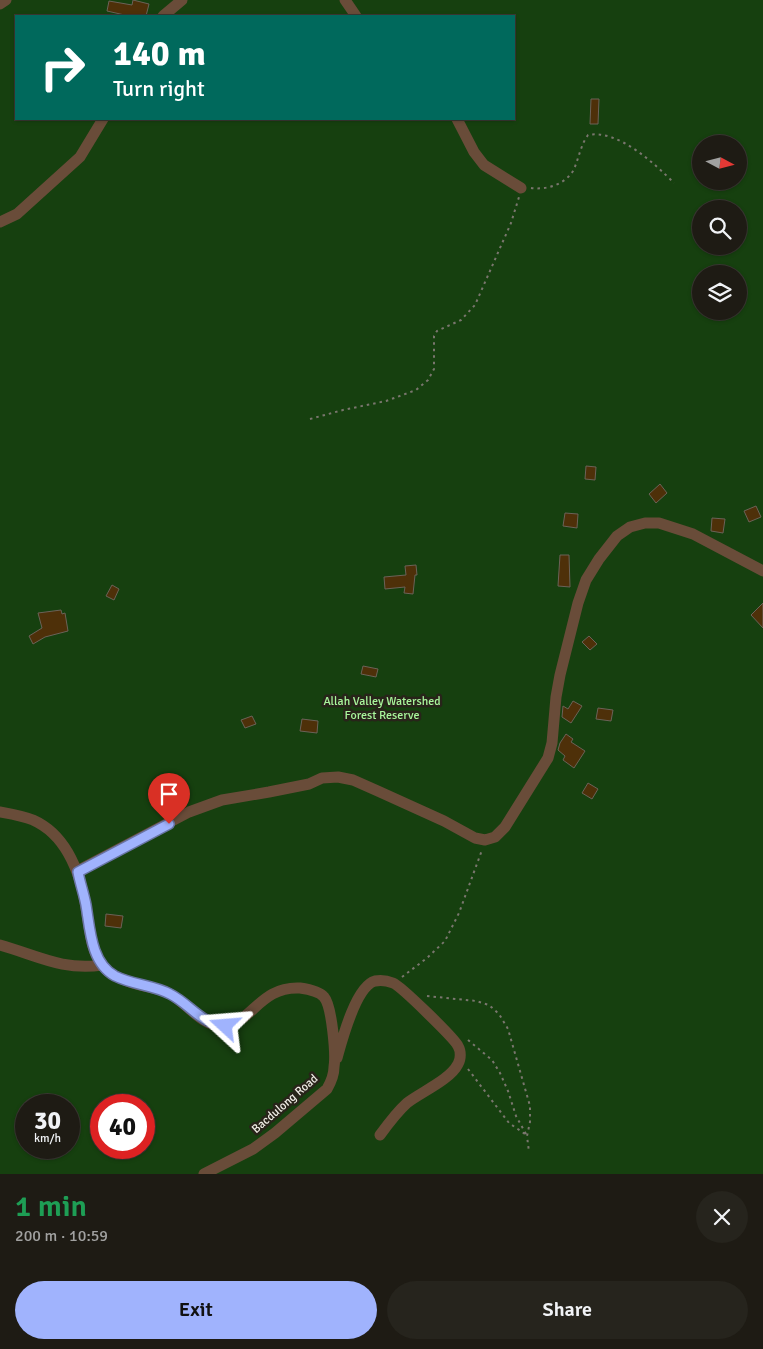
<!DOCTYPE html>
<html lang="en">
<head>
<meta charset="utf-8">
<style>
  :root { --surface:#1e1b14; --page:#26241d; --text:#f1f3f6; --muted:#a1a1a0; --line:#3c3934; --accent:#a0b3fd }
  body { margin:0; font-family:Signika,sans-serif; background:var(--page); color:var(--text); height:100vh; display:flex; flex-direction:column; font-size:19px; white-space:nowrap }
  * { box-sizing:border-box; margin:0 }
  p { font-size:16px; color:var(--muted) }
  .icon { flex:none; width:28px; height:28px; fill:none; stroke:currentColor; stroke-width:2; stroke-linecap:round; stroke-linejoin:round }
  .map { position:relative; height:1174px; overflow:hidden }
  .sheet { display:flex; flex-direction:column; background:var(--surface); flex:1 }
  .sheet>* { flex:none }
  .guide { position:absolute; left:15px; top:15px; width:500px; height:105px; border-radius:0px; box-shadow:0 1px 4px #0004,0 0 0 1px var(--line); background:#00695c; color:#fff; overflow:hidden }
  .needle { width:32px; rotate:97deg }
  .tools { position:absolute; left:692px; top:135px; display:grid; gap:10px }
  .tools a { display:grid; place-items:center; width:55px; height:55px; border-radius:50%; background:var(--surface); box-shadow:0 1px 4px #0004,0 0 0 1px var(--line); font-size:25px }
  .speed { position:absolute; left:15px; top:1094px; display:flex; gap:10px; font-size:25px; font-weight:700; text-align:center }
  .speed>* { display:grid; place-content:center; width:65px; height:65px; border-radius:50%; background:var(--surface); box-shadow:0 1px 4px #0004,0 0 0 1px var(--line); line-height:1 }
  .speed small { font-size:12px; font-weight:400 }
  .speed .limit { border:8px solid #d22; background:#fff; color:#111 }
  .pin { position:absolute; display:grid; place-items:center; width:42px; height:42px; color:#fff; margin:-51px -21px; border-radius:50% 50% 50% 0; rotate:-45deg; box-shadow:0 0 5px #0007 }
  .pin .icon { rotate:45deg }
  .me { position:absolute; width:55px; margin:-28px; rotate:289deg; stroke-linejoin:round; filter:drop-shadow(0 0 4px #0008) }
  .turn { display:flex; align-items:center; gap:18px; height:105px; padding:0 15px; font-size:22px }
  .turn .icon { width:65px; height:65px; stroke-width:2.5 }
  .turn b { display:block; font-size:35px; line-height:42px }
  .round { display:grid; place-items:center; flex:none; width:52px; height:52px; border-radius:26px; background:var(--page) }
  .overview { display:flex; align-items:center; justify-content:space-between; height:85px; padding:0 15px }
  h1 { font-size:30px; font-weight:600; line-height:38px; color:#1e9e55 }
  .cta { display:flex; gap:10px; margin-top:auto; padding:10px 15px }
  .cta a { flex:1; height:58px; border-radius:30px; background:var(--accent); color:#111; font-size:20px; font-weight:600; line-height:58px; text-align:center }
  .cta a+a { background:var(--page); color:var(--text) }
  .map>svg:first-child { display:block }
  .green { fill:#16400f; fill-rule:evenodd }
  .building { fill:#4e3009; stroke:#6b6258 }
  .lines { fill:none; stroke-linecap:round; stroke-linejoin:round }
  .path { stroke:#7a766e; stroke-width:2; stroke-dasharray:2.5 4; stroke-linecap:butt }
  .minor { stroke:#694c39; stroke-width:11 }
  .route-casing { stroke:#6874a4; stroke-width:12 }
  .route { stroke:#a0b3fd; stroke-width:9 }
  .labels { text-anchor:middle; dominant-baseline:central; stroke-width:5; stroke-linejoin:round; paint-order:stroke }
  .park-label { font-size:12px; fill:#a9f69c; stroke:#28241a }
  .street-label { font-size:12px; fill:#f0ede6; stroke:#28241a }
</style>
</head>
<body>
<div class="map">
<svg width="763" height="1174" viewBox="0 0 763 1174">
  <rect width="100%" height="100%" fill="#28241a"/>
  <path class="green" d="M 0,0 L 763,0 L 763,1174 L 0,1174 ZM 16,16 L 514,16 L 514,119 L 16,119 ZM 701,144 L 739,144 L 739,181 L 701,181 ZM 701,209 L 739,209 L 739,246 L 701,246 ZM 701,274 L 739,274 L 739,311 L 701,311 ZM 26,1105 L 69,1105 L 69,1148 L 26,1148 ZM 101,1105 L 144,1105 L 144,1148 L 101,1148 Z"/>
  <path class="building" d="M 133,0 L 149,4 L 146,16 L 129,16 L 107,11 L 109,1 L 132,5 Z
    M 591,99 L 599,99 L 598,124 L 590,124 Z
    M 586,466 L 596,467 L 595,480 L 585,479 Z
    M 660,484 L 667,493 L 656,503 L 649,494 Z
    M 756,506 L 761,517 L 749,522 L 744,511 Z
    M 565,513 L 578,514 L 577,528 L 563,526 Z
    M 712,518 L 725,519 L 723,533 L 711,531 Z
    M 560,555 L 569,555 L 570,587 L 558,586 Z
    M 416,565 L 417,575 L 415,575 L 413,594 L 404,593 L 405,587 L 385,589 L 384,577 L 406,575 L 405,566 Z
    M 112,585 L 119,589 L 114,600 L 106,596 Z
    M 763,603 L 763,628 L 751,615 Z
    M 61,610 L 62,614 L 65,613 L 68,631 L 45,637 L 33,644 L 29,636 L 42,628 L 38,613 Z
    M 589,636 L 597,644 L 590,650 L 582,642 Z
    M 363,666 L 378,669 L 376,677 L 361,674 Z
    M 573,701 L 582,706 L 571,723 L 562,717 L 563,706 L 568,709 Z
    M 598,708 L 613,710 L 611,721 L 596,719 Z
    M 252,716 L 256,724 L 245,728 L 241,720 Z
    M 302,719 L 318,721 L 317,733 L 300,731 Z
    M 566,734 L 573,739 L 571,742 L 585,751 L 574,768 L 563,760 L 565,756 L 558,750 L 560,743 Z
    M 588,783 L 598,789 L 592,799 L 582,793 Z
    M 106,914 L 123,916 L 121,928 L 105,926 Z"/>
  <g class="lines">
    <path class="path" d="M 531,188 C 546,190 564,185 573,171 C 579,159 580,146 588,135 C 618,129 655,164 674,183
      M 310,419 L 343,410 L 386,401 L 416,390 L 428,380 L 434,369 L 434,336 L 437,331 L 461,320 L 475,305 L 511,223 L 519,197
      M 402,977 L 427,958 L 445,941 L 459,913 L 482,850
      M 427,996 L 476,1001 L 489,1005 L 499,1014 L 508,1029 L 530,1106 L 530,1122 L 527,1136 L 529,1152
      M 468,1040 L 492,1060 L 500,1073 L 508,1091 L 516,1116 L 526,1134
      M 468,1069 L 509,1123 L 525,1134"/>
    <path class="minor" d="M 345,0 L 356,16
      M 0,4 L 6,0
      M 163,16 L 182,0
      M 457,119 L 474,152 L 484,165 L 521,188
      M 0,222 L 17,214 L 80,157 L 103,119
      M 0,812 C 11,814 23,816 33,820 C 69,836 82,879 87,914 C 90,931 91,951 102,965 C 108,973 118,978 127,981 C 141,987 157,987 170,994 C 187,1003 203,1028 224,1026 C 252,1023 260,986 300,988 C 307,989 319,991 324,997 C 332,1006 336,1055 334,1067 C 334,1075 331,1082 327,1089 L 275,1133 L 253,1149 L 204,1174
      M 77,871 L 189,812 L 222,800 L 269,792 L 309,784 L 322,778 L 338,777 L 353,780 L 380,792 L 444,821 L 475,838 L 485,840 L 495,837 L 505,827 L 548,758 L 552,743 L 556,697 L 560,675 L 578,603 L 586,580 L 599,559 L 617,536 L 630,527 L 645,523 L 659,523 L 693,534 L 763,571
      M 0,945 C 36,955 63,971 102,965
      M 337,1058 C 342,1040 356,986 375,981 C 380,980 388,981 393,983 C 401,986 455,1039 458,1046 C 461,1051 461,1059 458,1064 C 450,1080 421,1092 407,1103 C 397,1112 388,1124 380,1135"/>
  </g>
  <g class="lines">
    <g class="route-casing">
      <path id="route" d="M 169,824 L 78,872 C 80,883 84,894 86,905 C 90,929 91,963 115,976 C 133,985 153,985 170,994 C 190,1004 201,1024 225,1026"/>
    </g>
    <use href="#route" class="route"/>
  </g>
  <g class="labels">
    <g class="park-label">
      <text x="382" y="701">Allah Valley Watershed<tspan x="382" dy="14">Forest Reserve</tspan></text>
    </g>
    <g class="street-label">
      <text transform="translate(285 1104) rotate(-41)">Bacdulong Road</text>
    </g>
  </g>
</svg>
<div class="tools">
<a><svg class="needle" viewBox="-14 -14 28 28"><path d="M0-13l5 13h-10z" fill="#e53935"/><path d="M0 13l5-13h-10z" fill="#a1a1a0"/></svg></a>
<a><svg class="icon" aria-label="search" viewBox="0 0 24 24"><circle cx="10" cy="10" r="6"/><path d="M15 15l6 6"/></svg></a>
<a><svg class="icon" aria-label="layers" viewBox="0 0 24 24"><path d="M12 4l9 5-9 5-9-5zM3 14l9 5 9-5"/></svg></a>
</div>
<div class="speed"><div>30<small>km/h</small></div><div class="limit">40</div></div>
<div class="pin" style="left:169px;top:824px;background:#d93025"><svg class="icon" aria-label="arrive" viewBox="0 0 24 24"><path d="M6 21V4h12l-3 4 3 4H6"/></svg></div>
<svg class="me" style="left:225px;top:1026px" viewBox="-20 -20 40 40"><path d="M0-17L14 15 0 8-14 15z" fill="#a0b3fd" stroke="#fff" stroke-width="4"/></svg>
<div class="guide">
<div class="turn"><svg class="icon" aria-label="right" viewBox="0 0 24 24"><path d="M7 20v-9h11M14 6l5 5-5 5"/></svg><div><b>140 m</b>Turn right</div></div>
</div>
</div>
<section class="sheet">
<div class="overview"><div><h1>1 min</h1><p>200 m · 10:59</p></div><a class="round"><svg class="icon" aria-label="close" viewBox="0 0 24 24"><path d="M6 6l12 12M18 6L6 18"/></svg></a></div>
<div class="cta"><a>Exit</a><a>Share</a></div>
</section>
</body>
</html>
